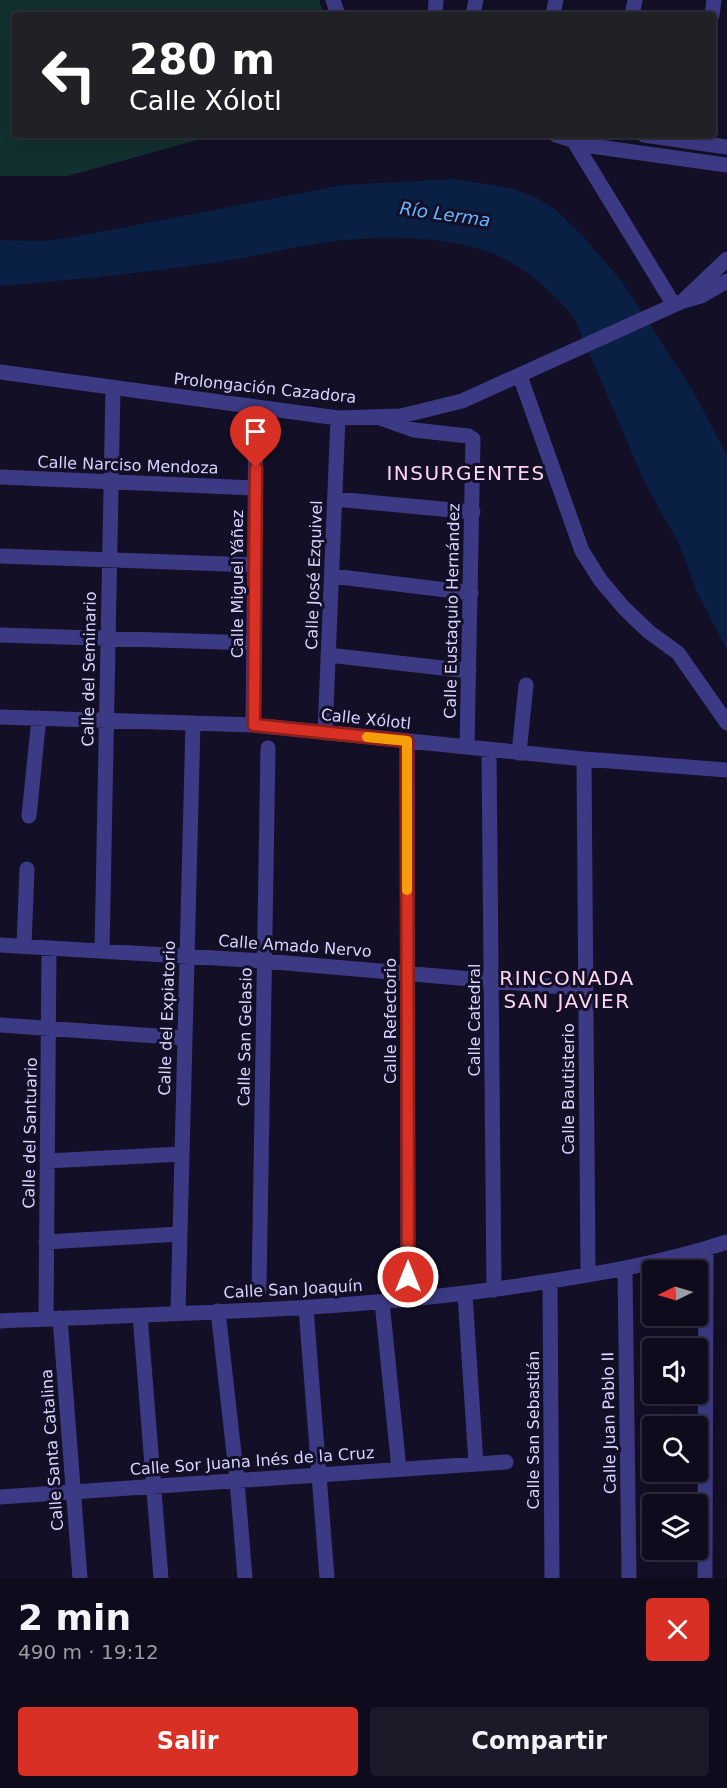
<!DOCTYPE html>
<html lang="es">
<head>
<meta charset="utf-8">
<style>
  :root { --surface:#0e0b1c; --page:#1c1929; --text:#f1f3f6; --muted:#9b9ba3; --line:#2e2b3b; --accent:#d93025 }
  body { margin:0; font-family:"DejaVu Sans",sans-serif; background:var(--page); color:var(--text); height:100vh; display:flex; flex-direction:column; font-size:22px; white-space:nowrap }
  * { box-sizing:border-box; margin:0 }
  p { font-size:20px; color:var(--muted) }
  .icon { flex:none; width:33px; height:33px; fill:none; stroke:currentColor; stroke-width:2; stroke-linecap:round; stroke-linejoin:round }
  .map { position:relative; height:1578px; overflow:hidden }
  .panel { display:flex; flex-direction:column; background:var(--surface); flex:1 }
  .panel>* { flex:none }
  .hud { position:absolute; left:12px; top:12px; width:704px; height:126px; border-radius:6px; box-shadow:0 6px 24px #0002,0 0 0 2px var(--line); background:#202124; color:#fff; overflow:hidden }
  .needle { width:39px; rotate:265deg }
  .controls { position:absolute; left:642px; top:1260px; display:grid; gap:12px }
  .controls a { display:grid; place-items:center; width:66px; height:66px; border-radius:6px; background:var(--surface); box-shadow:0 6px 24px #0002,0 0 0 2px var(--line); font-size:30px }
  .pin { position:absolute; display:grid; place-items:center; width:51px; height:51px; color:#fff; margin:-62px -26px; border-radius:50% 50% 50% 0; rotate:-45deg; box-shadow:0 0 6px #0007 }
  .pin .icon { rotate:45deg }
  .me { position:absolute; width:66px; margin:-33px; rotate:0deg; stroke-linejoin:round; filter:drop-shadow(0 0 4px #0008) }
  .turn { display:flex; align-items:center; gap:21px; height:126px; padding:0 18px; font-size:27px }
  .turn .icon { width:78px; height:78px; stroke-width:2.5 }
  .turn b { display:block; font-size:42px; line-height:51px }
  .round { display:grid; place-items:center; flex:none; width:63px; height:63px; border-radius:6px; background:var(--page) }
  .summary { display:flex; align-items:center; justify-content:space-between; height:102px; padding:0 18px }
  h1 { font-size:36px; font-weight:600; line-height:45px }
  .button { display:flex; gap:12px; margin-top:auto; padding:12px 18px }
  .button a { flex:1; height:69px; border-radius:6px; background:var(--accent); color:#fff; font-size:24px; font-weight:600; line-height:69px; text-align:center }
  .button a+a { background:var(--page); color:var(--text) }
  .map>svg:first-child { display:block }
  .green { fill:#12302f }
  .water { fill:#0a1f44 }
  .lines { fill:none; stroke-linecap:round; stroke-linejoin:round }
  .minor { stroke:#3d3a85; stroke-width:15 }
  .route-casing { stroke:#8d1f18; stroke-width:15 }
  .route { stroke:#d93025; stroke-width:10 }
  .slow { stroke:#f59e0b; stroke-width:10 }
  .labels { text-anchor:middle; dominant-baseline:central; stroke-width:6; stroke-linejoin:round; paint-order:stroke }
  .street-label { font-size:16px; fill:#d9d4ff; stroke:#130f26 }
  .water-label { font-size:18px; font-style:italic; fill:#62b6ff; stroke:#130f26 }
  .quarter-label { font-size:20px; letter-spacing:1.5px; fill:#ffd6f0; stroke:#130f26 }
</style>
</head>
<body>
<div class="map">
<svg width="727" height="1578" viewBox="0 0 727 1578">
  <rect width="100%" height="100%" fill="#130f26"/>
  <path class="green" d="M 0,0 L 319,0 L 324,15 L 15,15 L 15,135 L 215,135 L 68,176 L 0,176 Z"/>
  <path class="water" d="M 455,179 L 514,189 L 537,198 L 556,210 L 585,238 L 623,283 L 693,391 L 727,455 L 727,650 L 696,590 L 680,546 L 644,481 L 575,320 C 555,292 523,266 491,253 C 446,235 376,236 328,242 C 294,246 260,256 226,261 C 151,272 76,280 0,286 L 0,240 L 46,241 L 74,237 L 343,185 Z"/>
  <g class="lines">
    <path class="minor" d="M 333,0 L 338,15
      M 435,15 L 436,0
      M 473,15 L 476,0
      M 553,15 L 556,0
      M 632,15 L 635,0
      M 712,15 L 714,0
      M 556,135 L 591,146 L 727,165
      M 570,135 L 674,305
      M 644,135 L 727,147
      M 683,301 L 727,259
      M 0,372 L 338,418 L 401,416 L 462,401 L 683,301 L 701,296 L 727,281
      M 520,376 L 582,551 L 601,581 L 624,608 L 649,632 L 678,653 L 727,723
      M 383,419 L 414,430 L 468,436 L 473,439 L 467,747
      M 0,477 L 255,488
      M 335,499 L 473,512
      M 0,556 L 255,565
      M 332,576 L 471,593
      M 0,635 L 254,643
      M 328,655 L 469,671
      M 0,717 L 253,725 L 584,759 L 727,770
      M 253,725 L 256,407
      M 325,733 L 338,418
      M 407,741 L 408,1300
      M 489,750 L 494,1290
      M 519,753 L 526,685
      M 584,759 L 588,1275
      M 29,816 L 39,718
      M 0,945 L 264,961 L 586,989
      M 24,946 L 27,869
      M 102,951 L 113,388
      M 0,1025 L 185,1038
      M 47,1161 L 182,1154
      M 46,1242 L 180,1234
      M 625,1268 L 629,1578
      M 550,1281 L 552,1578
      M 259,1290 L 268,748
      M 465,1294 L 476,1464
      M 382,1302 L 399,1469
      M 306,1308 L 327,1578
      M 218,1311 L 237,1480 L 245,1578
      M 178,1313 L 193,723
      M 140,1315 L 161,1578
      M 60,1318 L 80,1578
      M 46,1319 L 49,948
      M 0,1321 C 177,1313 356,1311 531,1284 C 597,1274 663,1263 727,1242
      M 0,1497 L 506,1462
      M 705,1578 L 706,1249"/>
  </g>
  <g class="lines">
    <g class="route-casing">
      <path id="route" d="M 256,468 L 254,725 L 407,741 L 408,1277"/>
    </g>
    <use href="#route" class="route"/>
    <path class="slow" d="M 367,737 L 407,741 L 407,890"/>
  </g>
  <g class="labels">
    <g class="street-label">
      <text transform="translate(265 388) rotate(6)">Prolongación Cazadora</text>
      <text transform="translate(128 465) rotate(2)">Calle Narciso Mendoza</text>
      <text transform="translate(314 575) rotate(-88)">Calle José Ezquivel</text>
      <text transform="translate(237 584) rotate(-90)">Calle Miguel Yáñez</text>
      <text transform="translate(452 611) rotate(-89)">Calle Eustaquio Hernández</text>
      <text transform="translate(89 669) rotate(-89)">Calle del Seminario</text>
      <text transform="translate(366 719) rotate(6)">Calle Xólotl</text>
      <text transform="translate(295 946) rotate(4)">Calle Amado Nervo</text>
      <text transform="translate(167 1018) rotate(-88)">Calle del Expiatorio</text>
      <text transform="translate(474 1020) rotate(-90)">Calle Catedral</text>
      <text transform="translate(390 1021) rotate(-90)">Calle Refectorio</text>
      <text transform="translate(245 1037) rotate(-89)">Calle San Gelasio</text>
      <text transform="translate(568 1089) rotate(-90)">Calle Bautisterio</text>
      <text transform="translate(30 1133) rotate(-89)">Calle del Santuario</text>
      <text transform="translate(293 1289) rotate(-3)">Calle San Joaquín</text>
      <text transform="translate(609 1423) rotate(-91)">Calle Juan Pablo II</text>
      <text transform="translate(533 1430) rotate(-90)">Calle San Sebastián</text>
      <text transform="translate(52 1450) rotate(-94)">Calle Santa Catalina</text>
      <text transform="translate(252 1461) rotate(-4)">Calle Sor Juana Inés de la Cruz</text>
    </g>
    <g class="water-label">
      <text transform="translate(445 214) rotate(8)">Río Lerma</text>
    </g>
    <g class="quarter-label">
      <text x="466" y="473">INSURGENTES</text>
      <text x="567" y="978">RINCONADA<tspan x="567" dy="23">SAN JAVIER</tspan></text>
    </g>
  </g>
</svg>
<div class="controls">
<a><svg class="needle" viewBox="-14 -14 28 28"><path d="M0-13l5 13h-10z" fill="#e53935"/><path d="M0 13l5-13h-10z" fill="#9b9ba3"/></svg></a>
<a><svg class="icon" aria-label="sound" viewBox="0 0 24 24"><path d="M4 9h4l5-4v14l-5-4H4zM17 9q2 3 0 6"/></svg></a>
<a><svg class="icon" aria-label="search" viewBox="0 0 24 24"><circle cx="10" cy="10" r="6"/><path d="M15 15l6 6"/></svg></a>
<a><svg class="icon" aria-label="layers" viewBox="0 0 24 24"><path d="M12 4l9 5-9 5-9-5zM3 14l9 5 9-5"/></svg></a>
</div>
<div class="pin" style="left:256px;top:468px;background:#d93025"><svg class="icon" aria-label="arrive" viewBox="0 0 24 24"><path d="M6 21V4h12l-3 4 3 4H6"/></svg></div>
<svg class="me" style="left:408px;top:1277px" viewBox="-20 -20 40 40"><circle r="17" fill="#d93025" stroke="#fff" stroke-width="3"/><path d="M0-11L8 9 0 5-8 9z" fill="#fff"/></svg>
<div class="hud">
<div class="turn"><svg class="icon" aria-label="left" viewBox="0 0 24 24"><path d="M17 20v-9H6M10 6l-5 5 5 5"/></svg><div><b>280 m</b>Calle Xólotl</div></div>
</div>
</div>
<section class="panel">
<div class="summary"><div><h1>2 min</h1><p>490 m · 19:12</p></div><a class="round" style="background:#d93025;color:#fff"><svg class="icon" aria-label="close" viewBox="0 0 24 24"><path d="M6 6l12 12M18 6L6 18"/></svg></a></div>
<div class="button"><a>Salir</a><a>Compartir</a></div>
</section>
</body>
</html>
